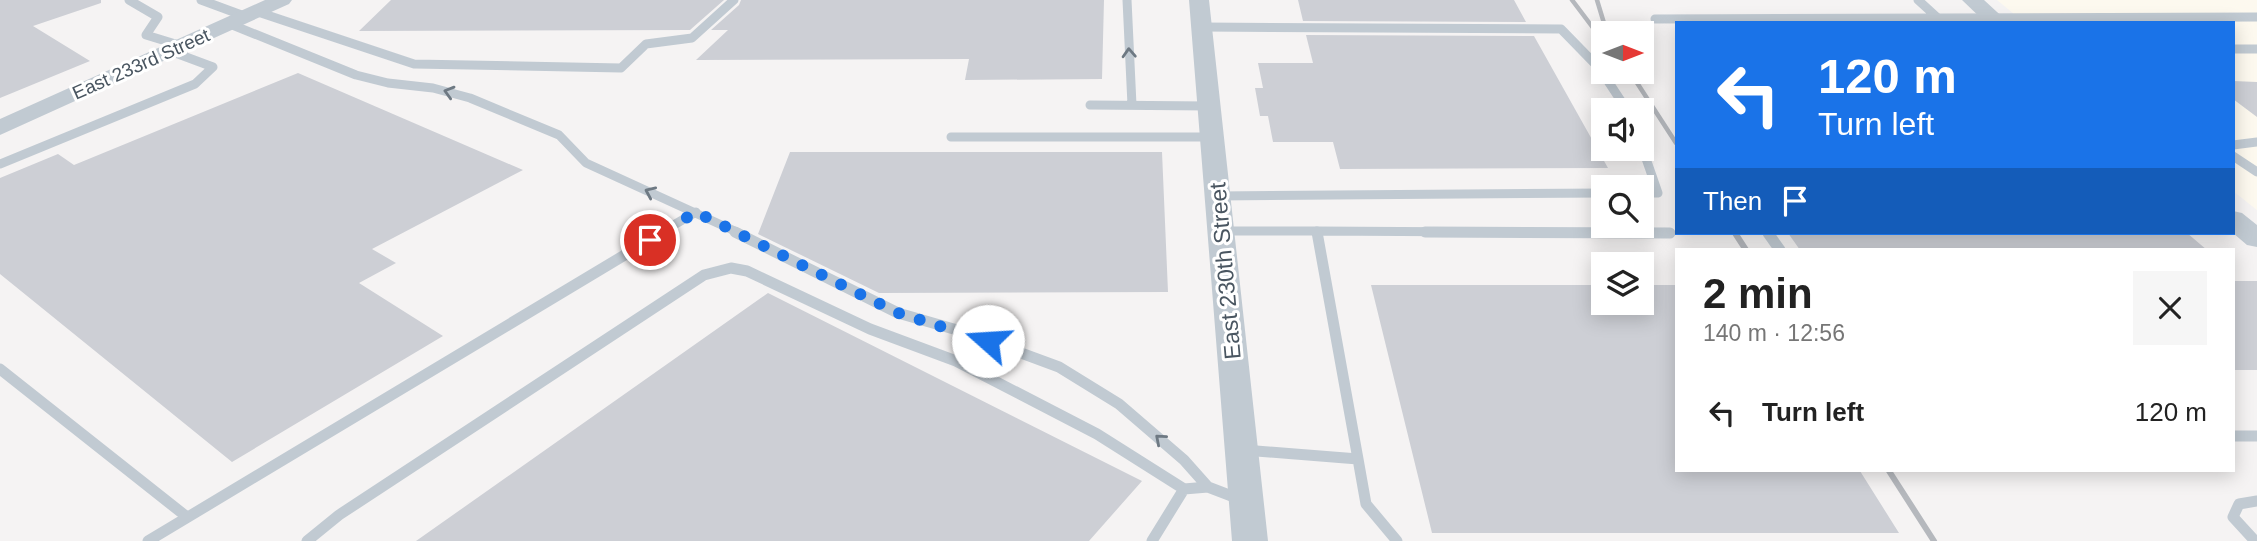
<!DOCTYPE html>
<html lang="en">
<head>
<meta charset="utf-8">
<style>
  :root { --surface:#fff; --page:#f6f6f6; --text:#222; --muted:#767676 }
  body { margin:0; font-family:Helvetica,sans-serif; background:var(--page); color:var(--text); height:100vh; display:flex; flex-direction:column; font-size:26px; white-space:nowrap }
  * { box-sizing:border-box; margin:0 }
  p { font-size:23px; color:var(--muted) }
  .icon { flex:none; width:38px; height:38px; fill:none; stroke:currentColor; stroke-width:2; stroke-linecap:round; stroke-linejoin:round }
  .map { position:relative; flex:1; overflow:hidden }
  .drawer { position:absolute; left:1675px; top:248px; width:560px; height:224px; display:flex; flex-direction:column; background:var(--surface); border-radius:0px; box-shadow:0 4px 18px #0003 }
  .drawer>* { flex:none }
  .banner { position:absolute; left:1675px; top:21px; width:560px; height:214px; border-radius:0px; box-shadow:0 4px 18px #0003; background:#1a73e8; color:#fff; overflow:hidden }
  .needle { width:46px; rotate:90deg }
  .tools { position:absolute; left:1591px; top:21px; display:grid; gap:14px }
  .tools a { display:grid; place-items:center; width:63px; height:63px; border-radius:0px; background:var(--surface); box-shadow:0 4px 18px #0003; font-size:35px }
  .pin { position:absolute; display:grid; place-items:center; width:60px; height:60px; color:#fff; margin:-30px; border:4px solid #fff; border-radius:50%; box-shadow:0 2px 7px #0007 }
  .me { position:absolute; width:77px; margin:-38px; rotate:289deg; stroke-linejoin:round; filter:drop-shadow(0 0 5px #0008) }
  .turn { display:flex; align-items:center; gap:24px; height:147px; padding:0 28px; font-size:32px }
  .turn .icon { width:91px; height:91px; stroke-width:2.5 }
  .turn b { display:block; font-size:49px; line-height:60px }
  .then { display:flex; align-items:center; height:66px; padding:0 28px; background:#0003; gap:14px; font-size:26px }
  .round { display:grid; place-items:center; flex:none; width:74px; height:74px; border-radius:0px; background:var(--page) }
  .overview { display:flex; align-items:center; justify-content:space-between; height:119px; padding:0 28px }
  h1 { font-size:42px; font-weight:700; line-height:52px }
  ul { padding:0; list-style:none }
  li { display:flex; align-items:center; gap:21px; height:91px; padding:0 28px }
  li div { flex:1 }
  li b { display:block; font-size:26px }
  li em { font-style:normal }
  .map>svg:first-child { display:block }
  .commercial { fill:#fdf9ef }
  .building { fill:#cdcfd5 }
  .lines { fill:none; stroke-linecap:round; stroke-linejoin:round }
  .service-far1 { stroke:#c1cad2; stroke-width:9 }
  .service { stroke:#c1cad2; stroke-width:11 }
  .tertiary { fill:#c1cad2; fill-rule:evenodd }
  .rail-far1 { stroke:#b5b8bd; stroke-width:4.5 }
  .rail { stroke:#b5b8bd; stroke-width:6 }
  .oneway { stroke:#6e7983 }
  .route { stroke:#1a73e8; stroke-width:12; stroke-dasharray:0 21.6 }
  .labels { text-anchor:middle; dominant-baseline:central; stroke-width:6; stroke-linejoin:round; paint-order:stroke }
  .far-street-label { font-size:19px; fill:#4a5661; stroke:#fff }
  .street-label { font-size:23px; fill:#4a5661; stroke:#fff }
</style>
</head>
<body>
<div class="map">
<svg width="2257" height="541" viewBox="0 0 2257 541">
  <rect width="100%" height="100%" fill="#f5f3f3"/>
  <path class="commercial" d="M 1997,0 L 2257,0 L 2257,210 L 2233,191 L 2233,23 L 2025,23 Z"/>
  <path class="building" d="M 0,0 L 101,0 L 101,3 L 33,26 L 90,61 L 0,98 Z
    M 391,0 L 724,0 L 690,30 L 359,31 Z
    M 741,0 L 1104,0 L 1102,79 L 965,80 L 969,59 L 696,60 L 728,30 L 711,30 L 739,5 Z
    M 1298,0 L 1514,0 L 1526,22 L 1303,21 Z
    M 1306,35 L 1534,36 L 1608,168 L 1340,169 L 1333,142 L 1273,142 L 1268,116 L 1260,116 L 1255,88 L 1263,88 L 1258,63 L 1313,63 Z
    M 298,73 L 523,170 L 372,249 L 396,263 L 359,283 L 443,336 L 232,462 L 0,274 L 0,178 L 58,154 L 74,165 Z
    M 2233,81 L 2257,82 L 2257,117 L 2233,99 Z
    M 790,152 L 1162,152 L 1168,292 L 879,293 L 758,234 Z
    M 1788,233 L 2187,233 L 2207,250 L 1800,250 Z
    M 2233,281 L 2257,281 L 2257,370 L 2233,370 Z
    M 1371,285 L 1603,285 L 1603,303 L 1642,303 L 1642,285 L 1676,285 L 1676,471 L 1860,471 L 1899,533 L 1432,533 Z
    M 768,293 L 1142,481 L 1089,541 L 416,541 Z"/>
  <g class="lines">
    <path class="service-far1" d="M 129,0 L 158,17 L 146,35 L 182,46
      M 201,0 L 247,17
      M 1127,0 L 1132,105
      M 1918,0 L 1940,20
      M 258,12 L 414,64 L 621,68 L 646,44 L 692,38 L 734,0
      M 1655,19 L 2257,17
      M 230,24 L 356,75 L 388,83 L 433,88 L 470,98 L 559,135 L 586,163 L 739,233
      M 1202,27 L 1561,29 L 1600,69 L 1627,110
      M 2233,49 L 2257,49
      M 1090,105 L 1209,106
      M 951,137 L 1212,137
      M 2233,145 L 2257,142
      M 1642,147 L 1658,193 L 1642,193
      M 2233,156 L 2257,172
      M 0,164 L 195,84 L 213,67 L 170,51
      M 1217,196 L 1603,193
      M 1223,231 L 1317,231 L 1317,233
      M 1317,231 L 1670,233
      M 660,233 L 696,212"/>
    <path class="service" d="M 735,232 L 898,313 L 964,332 L 1059,367 L 1119,404 L 1184,460 L 1208,487
      M 1317,232 L 1358,459
      M 1425,232 L 1670,233
      M 1768,233 L 1780,250
      M 0,369 L 187,517
      M 2233,436 L 2257,436
      M 1244,450 L 1358,459 L 1366,504 L 1397,541
      M 1184,489 L 1208,487 L 1242,500
      M 148,541 L 663,232
      M 307,541 L 339,515 L 704,275 L 731,268 L 747,271 L 870,329 L 956,361 L 1097,434 L 1184,489 L 1152,541
      M 2255,541 L 2233,517 L 2239,504 L 2257,501"/>
    <path class="tertiary" d="M 265,0 L 292,0 L 289,4 L 0,135 L 0,119 Z
      M 1189,0 L 1209,0 L 1268,541 L 1232,541 Z
      M 1962,0 L 1984,0 L 2009,23 L 1986,23 Z
      M 2233,211 L 2242,213 L 2257,225 L 2257,247 L 2247,245 L 2233,233 Z"/>
    <path class="rail-far1" d="M 1572,0 L 1603,41
      M 1597,0 L 1607,33
      M 1630,72 L 1676,143"/>
    <path class="rail" d="M 1735,233 L 1746,250
      M 1889,471 L 1934,541"/>
  </g>
  <defs><path id="oneway-chevron" d="M-2-3.5L2.5 0L-2 3.5" fill="none" stroke-width="1.6" stroke-linecap="round" stroke-linejoin="round" transform="scale(1.75)"/></defs>
  <g class="oneway">
    <use href="#oneway-chevron" transform="translate(1129 53) rotate(-93)"/>
    <use href="#oneway-chevron" transform="translate(449 92) rotate(-164)"/>
    <use href="#oneway-chevron" transform="translate(650 192) rotate(-156)"/>
    <use href="#oneway-chevron" transform="translate(1160 439) rotate(-139)"/>
  </g>
  <g class="lines">
    <path class="route" d="M 650,240 L 696,212 L 898,313 L 988,341"/>
  </g>
  <g class="labels">
    <g class="far-street-label">
      <text transform="translate(141 64) rotate(-24)">East 233rd Street</text>
    </g>
    <g class="street-label">
      <text transform="translate(1225 271) rotate(-95)">East 230th Street</text>
    </g>
  </g>
</svg>
<div class="tools">
<a><svg class="needle" viewBox="-14 -14 28 28"><path d="M0-13l5 13h-10z" fill="#e53935"/><path d="M0 13l5-13h-10z" fill="#767676"/></svg></a>
<a><svg class="icon" aria-label="sound" viewBox="0 0 24 24"><path d="M4 9h4l5-4v14l-5-4H4zM17 9q2 3 0 6"/></svg></a>
<a><svg class="icon" aria-label="search" viewBox="0 0 24 24"><circle cx="10" cy="10" r="6"/><path d="M15 15l6 6"/></svg></a>
<a><svg class="icon" aria-label="layers" viewBox="0 0 24 24"><path d="M12 4l9 5-9 5-9-5zM3 14l9 5 9-5"/></svg></a>
</div>
<div class="pin" style="left:650px;top:240px;background:#d93025"><svg class="icon" aria-label="arrive" viewBox="0 0 24 24"><path d="M6 21V4h12l-3 4 3 4H6"/></svg></div>
<svg class="me" style="left:988px;top:341px" viewBox="-20 -20 40 40"><circle r="19" fill="#fff"/><path d="M0-13L10 11 0 6-10 11z" fill="#1a73e8"/></svg>
<div class="banner">
<div class="turn"><svg class="icon" aria-label="left" viewBox="0 0 24 24"><path d="M17 20v-9H6M10 6l-5 5 5 5"/></svg><div><b>120 m</b>Turn left</div></div>
<div class="then">Then<svg class="icon" aria-label="arrive" viewBox="0 0 24 24"><path d="M6 21V4h12l-3 4 3 4H6"/></svg></div>
</div>
<section class="drawer">
<div class="overview"><div><h1>2 min</h1><p>140 m · 12:56</p></div><a class="round"><svg class="icon" aria-label="close" viewBox="0 0 24 24"><path d="M6 6l12 12M18 6L6 18"/></svg></a></div>
<ul>
<li><svg class="icon" aria-label="left" viewBox="0 0 24 24"><path d="M17 20v-9H6M10 6l-5 5 5 5"/></svg><div><b>Turn left</b></div><em>120 m</em></li>
</ul>
</section>
</div>
</body>
</html>
